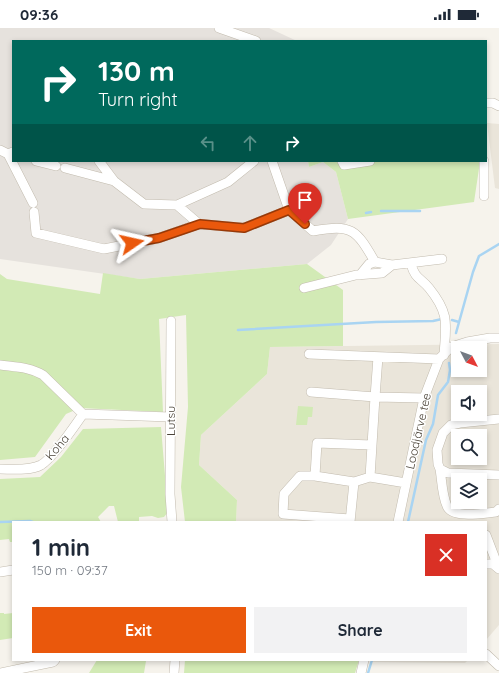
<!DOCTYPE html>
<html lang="en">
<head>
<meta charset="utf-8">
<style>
  :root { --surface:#fff; --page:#f2f2f3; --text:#1f2937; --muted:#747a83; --accent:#ea580c }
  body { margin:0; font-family:Quicksand,sans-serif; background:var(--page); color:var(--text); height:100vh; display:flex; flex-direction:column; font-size:15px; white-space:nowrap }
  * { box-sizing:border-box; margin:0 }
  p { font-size:13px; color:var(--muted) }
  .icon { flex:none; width:22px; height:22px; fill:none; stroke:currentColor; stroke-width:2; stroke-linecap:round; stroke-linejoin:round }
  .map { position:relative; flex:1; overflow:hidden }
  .side { position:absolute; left:12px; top:493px; width:475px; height:140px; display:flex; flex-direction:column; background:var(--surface); border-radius:0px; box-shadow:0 2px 6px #0003 }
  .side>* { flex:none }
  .hud { position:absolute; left:12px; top:12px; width:475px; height:122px; border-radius:0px; box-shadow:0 2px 6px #0003; background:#00695c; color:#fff; overflow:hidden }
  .needle { width:26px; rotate:131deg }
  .controls { position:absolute; left:451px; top:313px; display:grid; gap:8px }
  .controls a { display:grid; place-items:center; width:36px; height:36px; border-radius:0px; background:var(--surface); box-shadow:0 2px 6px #0003; font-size:20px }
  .pin { position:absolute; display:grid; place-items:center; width:34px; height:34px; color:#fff; margin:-41px -17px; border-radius:50% 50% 50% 0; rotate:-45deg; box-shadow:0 0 4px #0007 }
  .pin .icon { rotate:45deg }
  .me { position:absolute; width:44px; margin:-22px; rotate:79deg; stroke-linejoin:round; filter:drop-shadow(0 0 3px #0008) }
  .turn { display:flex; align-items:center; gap:14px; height:84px; padding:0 20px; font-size:18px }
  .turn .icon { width:52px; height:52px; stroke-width:2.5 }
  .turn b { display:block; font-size:28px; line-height:34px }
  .lanes { display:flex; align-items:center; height:38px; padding:0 20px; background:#0003; justify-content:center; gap:20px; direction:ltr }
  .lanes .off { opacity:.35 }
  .round { display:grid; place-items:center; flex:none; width:42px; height:42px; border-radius:0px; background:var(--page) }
  .overview { display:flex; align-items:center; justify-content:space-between; height:68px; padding:0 20px }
  h1 { font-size:24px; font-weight:700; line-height:30px }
  .button { display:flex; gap:8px; margin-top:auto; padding:8px 20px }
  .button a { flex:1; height:46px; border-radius:0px; background:var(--accent); color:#fff; font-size:16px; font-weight:700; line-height:46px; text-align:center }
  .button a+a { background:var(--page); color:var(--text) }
  .status { display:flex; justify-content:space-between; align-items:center; height:28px; padding:0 20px; background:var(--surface); direction:ltr }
  .status svg { height:11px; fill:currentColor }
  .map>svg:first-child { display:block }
  .residential { fill:#eae5da; fill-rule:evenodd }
  .industrial { fill:#e6e2dd }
  .green { fill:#d2eab5 }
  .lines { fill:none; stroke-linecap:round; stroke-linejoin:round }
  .stream { stroke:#a9d4f2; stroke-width:2.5 }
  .minor-casing { stroke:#c2bbae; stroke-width:10 }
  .minor { stroke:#fff; stroke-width:9 }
  .route-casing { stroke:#983908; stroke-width:10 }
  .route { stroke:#ea580c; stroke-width:7 }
  .labels { text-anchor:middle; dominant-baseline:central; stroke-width:3; stroke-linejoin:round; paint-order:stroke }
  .street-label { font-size:12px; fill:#4b4439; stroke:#fff }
</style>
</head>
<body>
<div class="status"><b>09:36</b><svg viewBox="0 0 49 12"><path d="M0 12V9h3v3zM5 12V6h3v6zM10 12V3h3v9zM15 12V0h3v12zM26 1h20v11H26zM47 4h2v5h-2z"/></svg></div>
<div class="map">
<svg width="499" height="645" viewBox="0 0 499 645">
  <rect width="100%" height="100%" fill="#f6f3ec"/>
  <path class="residential" d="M 487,95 L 499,96 L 499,161 L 495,160 Z
    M 499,316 L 499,597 L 486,612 L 486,494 L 236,494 L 237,472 L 199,437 L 201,407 L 267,346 L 270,319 ZM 458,320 L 480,320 L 480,342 L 458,342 ZM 458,364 L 480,364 L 480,386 L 458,386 ZM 458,408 L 480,408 L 480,430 L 458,430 ZM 458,452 L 480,452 L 480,474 L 458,474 Z
    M 372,632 L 468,632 L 465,635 L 372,634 Z"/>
  <path class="industrial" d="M 0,0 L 269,0 L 297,13 L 13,13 L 13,133 L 308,133 L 309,139 L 323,134 L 336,144 L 348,191 L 331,217 L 307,236 L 140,251 L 0,231 Z"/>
  <path class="green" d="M 308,133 L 480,133 L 480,134 L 474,174 L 348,191 L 336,144 L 323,134 L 309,139 Z
    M 307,236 L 343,262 L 343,318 L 270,319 L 267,346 L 201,407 L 199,437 L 237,472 L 236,494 L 185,494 L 181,459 L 188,379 L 186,287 L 159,291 L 163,384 L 80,380 L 66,386 L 35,429 L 0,432 L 0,246 L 7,251 L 100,266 L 103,245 L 140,251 Z
    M 298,378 L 313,379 L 312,389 L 308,389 L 307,397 L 296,397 Z
    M 161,399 L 168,484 L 164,489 L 158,490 L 152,488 L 139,489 L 139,494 L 118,494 L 114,478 L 109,478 L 98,489 L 101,494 L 13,494 L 13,514 L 10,514 L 9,511 L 0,512 L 0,451 L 40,449 L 61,429 L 83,401 Z
    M 0,585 L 4,585 L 4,586 L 13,585 L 13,610 L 0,612 Z
    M 97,632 L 143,632 L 146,633 L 144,645 L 89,645 Z
    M 185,632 L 359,632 L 355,645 L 184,645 Z"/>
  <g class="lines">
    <path class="stream" d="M 381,183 L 420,183
      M 366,185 L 371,184
      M 452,292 L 459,294
      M 238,302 L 376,294 L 433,293 L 442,291
      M 456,305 L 473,244 L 479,228 L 499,216
      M 0,494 L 30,493 L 33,494
      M 408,494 L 426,412 L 433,396 L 438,367 L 448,354 L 450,342 L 449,335
      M 368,645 L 372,632"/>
    <g class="minor-casing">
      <path id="minor" d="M 219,0 L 256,13
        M 486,75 L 493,75 L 499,78
        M 0,122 L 8,126 L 13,124
        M 8,126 L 33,175
        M 36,133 L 56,138
        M 99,133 L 114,153 L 144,176 L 177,177 L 228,154 L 254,133
        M 272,133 L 289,182
        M 342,133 L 344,137 L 370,133
        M 484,133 L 484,168
        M 65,140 L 114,153
        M 177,177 L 199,196 L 244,200 L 289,182 L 313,203 C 352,196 356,201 375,234
        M 34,184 L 36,205 L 104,221 L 159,210 L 199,196
        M 411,236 C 415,251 421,250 429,260 C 450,286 446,296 444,327
        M 360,247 L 369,236 L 375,234 L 392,237
        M 304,260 L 356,247 L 382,245 L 392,237 L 442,231
        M 171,293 L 170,466 L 172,494
        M 309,326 L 439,331
        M 0,337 C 15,339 30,339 43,347 L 83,386 L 170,389
        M 311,364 L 375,369 L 378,329
        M 499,391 L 460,395 L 451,397 L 443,405 L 437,422 L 438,436 L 440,441 L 448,445 L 499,447
        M 0,441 C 12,441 30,443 41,437 C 53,430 74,399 83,386
        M 440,441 C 442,453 442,467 447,478 C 452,491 484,485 496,484 L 499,481
        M 315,448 L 354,454
        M 370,449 L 406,455
        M 350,491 L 283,486 L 284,466 L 300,448 L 315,448 L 317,415 L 372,417
        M 350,494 L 354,454 L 370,449 L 375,369 L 424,370
        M 398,494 L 424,370 L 439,331 L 451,319 L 467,314 L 490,310 L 499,310
        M 486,507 L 499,541
        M 486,536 L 493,536 L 499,541
        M 0,544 L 13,542
        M 486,626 L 499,638
        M 0,645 L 53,634 L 55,632
        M 174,645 L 175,632
        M 361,645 L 364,632"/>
    </g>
    <use href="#minor" class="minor"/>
  </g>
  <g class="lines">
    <g class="route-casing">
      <path id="route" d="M 132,215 L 159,210 L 200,196 L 244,200 L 289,182 L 305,196"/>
    </g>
    <use href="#route" class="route"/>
  </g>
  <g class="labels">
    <g class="street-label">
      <text transform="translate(170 393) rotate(-90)">Lutsu</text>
      <text transform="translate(418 403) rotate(-77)">Loodjärve tee</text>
      <text transform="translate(57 419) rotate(-50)">Koha</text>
    </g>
  </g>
</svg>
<div class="controls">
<a><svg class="needle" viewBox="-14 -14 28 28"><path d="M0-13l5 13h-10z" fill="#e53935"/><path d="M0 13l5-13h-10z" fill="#747a83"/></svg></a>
<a><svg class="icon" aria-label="sound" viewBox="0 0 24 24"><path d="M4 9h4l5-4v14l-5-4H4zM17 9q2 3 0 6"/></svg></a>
<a><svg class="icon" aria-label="search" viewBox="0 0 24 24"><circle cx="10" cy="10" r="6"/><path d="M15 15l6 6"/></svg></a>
<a><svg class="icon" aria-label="layers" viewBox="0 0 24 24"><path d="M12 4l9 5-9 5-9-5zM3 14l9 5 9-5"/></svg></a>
</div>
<div class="pin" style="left:305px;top:196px;background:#d93025"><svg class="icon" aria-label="arrive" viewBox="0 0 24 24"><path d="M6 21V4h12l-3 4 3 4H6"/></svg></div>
<svg class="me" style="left:132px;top:215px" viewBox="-20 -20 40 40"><path d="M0-17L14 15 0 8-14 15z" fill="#ea580c" stroke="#fff" stroke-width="4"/></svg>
<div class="hud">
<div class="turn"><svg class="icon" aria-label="right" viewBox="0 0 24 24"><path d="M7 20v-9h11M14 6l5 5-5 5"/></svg><div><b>130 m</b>Turn right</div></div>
<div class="lanes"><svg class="icon off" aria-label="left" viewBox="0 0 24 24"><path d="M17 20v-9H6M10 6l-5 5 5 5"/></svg><svg class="icon off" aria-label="ahead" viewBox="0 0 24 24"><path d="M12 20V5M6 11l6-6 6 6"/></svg><svg class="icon" aria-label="right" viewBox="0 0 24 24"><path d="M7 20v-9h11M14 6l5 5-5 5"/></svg></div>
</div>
<section class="side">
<div class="overview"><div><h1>1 min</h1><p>150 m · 09:37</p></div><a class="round" style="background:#d93025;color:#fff"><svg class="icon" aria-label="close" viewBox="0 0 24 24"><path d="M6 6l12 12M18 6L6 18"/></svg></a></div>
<div class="button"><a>Exit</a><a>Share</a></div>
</section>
</div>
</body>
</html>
